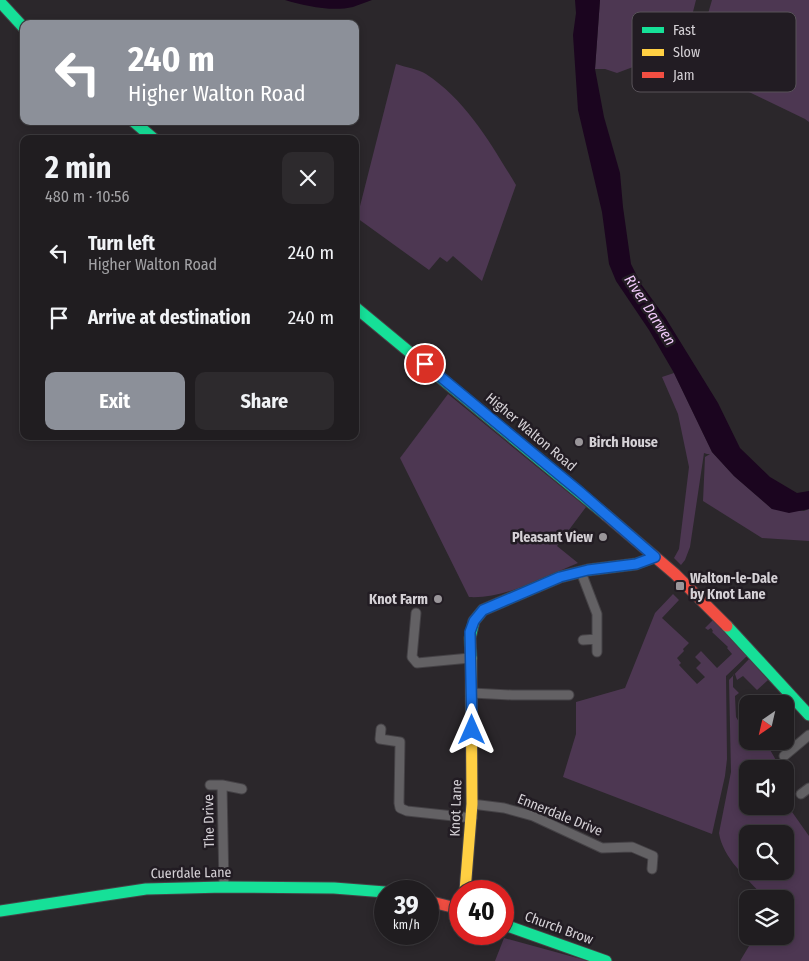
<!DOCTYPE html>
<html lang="en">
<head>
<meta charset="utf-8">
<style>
  :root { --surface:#201d20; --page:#2d2a2d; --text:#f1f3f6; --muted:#a2a2a5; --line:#3d3b3e; --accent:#8c9099 }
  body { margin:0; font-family:"Fira Sans Condensed",sans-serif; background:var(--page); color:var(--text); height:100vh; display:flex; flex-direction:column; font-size:19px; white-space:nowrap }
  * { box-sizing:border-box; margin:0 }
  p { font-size:16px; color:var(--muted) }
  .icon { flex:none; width:28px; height:28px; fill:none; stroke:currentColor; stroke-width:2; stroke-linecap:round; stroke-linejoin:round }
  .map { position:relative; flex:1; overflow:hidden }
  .panel { position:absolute; left:20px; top:135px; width:339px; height:305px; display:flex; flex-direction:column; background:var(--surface); border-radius:10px; box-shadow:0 2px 8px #0003,0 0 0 1px var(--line) }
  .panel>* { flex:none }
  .top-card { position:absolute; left:20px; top:20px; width:339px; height:105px; border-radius:10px; box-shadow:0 2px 8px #0003,0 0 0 1px var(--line); background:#8c9099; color:#fff; overflow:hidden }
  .needle { width:32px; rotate:214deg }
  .buttons { position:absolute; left:739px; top:695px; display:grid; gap:10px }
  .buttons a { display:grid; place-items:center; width:55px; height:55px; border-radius:10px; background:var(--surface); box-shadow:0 2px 8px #0003,0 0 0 1px var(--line); font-size:25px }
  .speed { position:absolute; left:374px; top:880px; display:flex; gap:10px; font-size:25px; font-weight:700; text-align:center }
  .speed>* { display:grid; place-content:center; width:65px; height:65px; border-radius:50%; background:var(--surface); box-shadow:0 2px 8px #0003,0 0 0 1px var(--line); line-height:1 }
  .speed small { font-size:12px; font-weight:400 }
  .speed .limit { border:8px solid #d22; background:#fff; color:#111 }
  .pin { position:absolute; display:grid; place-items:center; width:42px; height:42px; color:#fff; margin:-21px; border:2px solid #fff; border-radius:50%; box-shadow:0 1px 5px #0007 }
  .me { position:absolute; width:55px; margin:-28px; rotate:0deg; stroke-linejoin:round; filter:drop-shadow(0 0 4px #0008) }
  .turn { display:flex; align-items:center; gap:18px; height:105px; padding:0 25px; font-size:22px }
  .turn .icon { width:65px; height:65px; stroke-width:2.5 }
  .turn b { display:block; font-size:35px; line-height:42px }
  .round { display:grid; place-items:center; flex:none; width:52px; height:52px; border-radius:10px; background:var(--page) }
  .overview { display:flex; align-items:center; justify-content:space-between; height:85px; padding:0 25px }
  h1 { font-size:30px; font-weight:700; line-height:38px }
  .cta { display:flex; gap:10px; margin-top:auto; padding:10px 25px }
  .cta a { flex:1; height:58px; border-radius:10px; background:var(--accent); color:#fff; font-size:20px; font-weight:700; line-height:58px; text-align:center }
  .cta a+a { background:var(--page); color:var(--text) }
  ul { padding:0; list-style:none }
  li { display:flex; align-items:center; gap:15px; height:65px; padding:0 25px }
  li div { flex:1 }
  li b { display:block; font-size:19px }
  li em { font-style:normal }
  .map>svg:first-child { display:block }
  .green { fill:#4d3752; fill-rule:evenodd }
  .water { fill:#1b051f }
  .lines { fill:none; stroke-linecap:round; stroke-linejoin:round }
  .street-casing { stroke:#454246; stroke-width:11 }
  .fast-casing { stroke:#454246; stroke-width:13 }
  .slow-casing { stroke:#454246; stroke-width:13 }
  .jam-casing { stroke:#454246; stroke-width:13 }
  .street { stroke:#636164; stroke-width:9 }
  .fast { stroke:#16e098; stroke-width:11 }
  .slow { stroke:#ffcf43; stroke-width:11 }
  .jam { stroke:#f24e42; stroke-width:11 }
  .route-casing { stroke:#114b97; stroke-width:12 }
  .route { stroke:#1a73e8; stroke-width:9 }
  .poi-dot { fill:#9a969a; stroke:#221c23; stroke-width:2 }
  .labels { text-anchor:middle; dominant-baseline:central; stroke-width:5; stroke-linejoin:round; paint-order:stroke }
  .street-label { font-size:14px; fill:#d5d1d6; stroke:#221c23 }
  .poi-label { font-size:14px; font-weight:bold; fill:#d5d1d6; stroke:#221c23; text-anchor:start }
  .water-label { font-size:15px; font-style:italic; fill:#f1cafa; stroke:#221c23 }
  .key { fill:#221c23; stroke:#585259; stroke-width:1 }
  .key-label { font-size:14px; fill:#d5d1d6 }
</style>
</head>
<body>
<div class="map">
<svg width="809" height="961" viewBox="0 0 809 961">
  <rect width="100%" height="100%" fill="#2b272b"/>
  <path class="green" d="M 600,0 L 696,0 L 684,47 L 663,63 L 633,67 L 617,73 L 605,69 L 595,69 Z
    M 712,0 L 809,0 L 809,122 L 805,119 L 693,65 Z
    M 396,64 C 405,67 418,69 426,74 C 467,101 491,144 516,185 L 482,281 L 453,256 L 447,262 L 440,257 L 429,270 L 357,218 Z
    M 674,373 L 712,452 L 734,476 L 772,509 L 804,511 L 809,509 L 809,541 L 762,538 L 703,501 L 705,457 L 710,454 L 707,454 L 704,453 L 690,547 L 685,560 L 681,565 L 674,558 L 679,549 L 689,467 L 678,414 L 662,377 Z
    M 448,394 L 586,507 L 557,546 L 578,563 C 544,577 506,599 469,597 L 400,458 Z
    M 673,594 L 679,600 L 662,618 L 689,643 L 683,649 L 684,651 L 677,658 L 681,663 L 679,665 L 697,684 L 705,677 L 696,668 L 701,663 L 695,657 L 701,651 L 717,668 L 732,654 L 727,648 L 728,647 L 712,632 L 713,631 L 711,628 L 708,630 L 705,628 L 713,620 L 747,656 L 726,676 L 727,759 L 725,776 L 712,834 L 563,777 L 576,734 L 576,702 L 625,688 L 655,613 Z
    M 749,659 L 768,680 L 757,690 L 743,676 L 737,680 L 735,674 L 733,675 L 733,687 L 739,693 L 735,696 L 736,717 L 744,730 L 747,727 L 748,741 L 765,741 L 777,762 L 770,769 L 748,769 L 748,806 L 785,806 L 785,802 L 809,836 L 809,961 L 740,961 L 755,936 L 785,936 L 785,928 L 787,929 L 789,926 L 785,921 L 785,899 L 766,899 C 749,880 723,859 719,833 L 731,772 L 729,680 ZM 748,834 L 785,834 L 785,871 L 748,871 Z
    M 504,938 L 581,959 L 587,961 L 495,961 Z"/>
  <path class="water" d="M 285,0 L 372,0 C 366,2 359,5 353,7 C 332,12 305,6 285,0 Z
    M 575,0 L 600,0 L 595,69 L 604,117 L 620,173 L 623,207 L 631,264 L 641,284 L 665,317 L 718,403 L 740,448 L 770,477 L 797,493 L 809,491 L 809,509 L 789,513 L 772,509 L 734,476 L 712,452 L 674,373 L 649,330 L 616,281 L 609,264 L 602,212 L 578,110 L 573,35 L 576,13 Z"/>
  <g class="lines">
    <g class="street-casing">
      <path id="street" d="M 581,572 L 597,614 L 597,652
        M 416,613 L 412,657 L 417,663 L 470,658
        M 583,640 L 597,639
        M 472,693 L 512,695 L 569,695
        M 381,729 L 380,739 L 400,742 L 399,803 L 400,808 L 407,811 L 472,818
        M 784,756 L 809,735
        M 210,785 L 222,785 L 242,789
        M 222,785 L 224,887
        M 801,794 L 809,788
        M 472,804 L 504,808 L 533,816 L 602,848 L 632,847 L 653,856 L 652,869"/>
    </g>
    <g class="fast-casing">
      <path id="fast" d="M 0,2 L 24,28
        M 133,121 L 154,139
        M 355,307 L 606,515
        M 727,626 L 809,715
        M 471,658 L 470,638 L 474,621 L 483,610 L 560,577 L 588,570 L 636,564 L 655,557
        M 0,911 L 146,889 L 224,887 L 334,888 L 385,892
        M 502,924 L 606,961"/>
    </g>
    <g class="slow-casing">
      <path id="slow" d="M 465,891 L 472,804 L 471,658"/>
    </g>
    <g class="jam-casing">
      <path id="jam" d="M 606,515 L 675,574 L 727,626
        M 428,901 L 460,909"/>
    </g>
    <use href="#street" class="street"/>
    <use href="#fast" class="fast"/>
    <use href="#slow" class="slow"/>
    <use href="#jam" class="jam"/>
  </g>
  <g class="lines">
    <g class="route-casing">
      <path id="route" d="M 425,364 L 580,492 L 655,557 L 636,564 L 588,570 L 560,577 L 483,610 L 474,621 L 470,632 L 472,730"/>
    </g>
    <use href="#route" class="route"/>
  </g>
  <g class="poi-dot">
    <circle cx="579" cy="442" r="5"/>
    <circle cx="603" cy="537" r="5"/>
    <rect x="675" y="581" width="10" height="10" rx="2.5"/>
    <circle cx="438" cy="599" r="5"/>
  </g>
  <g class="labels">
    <g class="street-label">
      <text transform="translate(531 432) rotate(40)">Higher Walton Road</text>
      <text transform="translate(456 808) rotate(-88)">Knot Lane</text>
      <text transform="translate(560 815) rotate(22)">Ennerdale Drive</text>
      <text transform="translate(209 821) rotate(-91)">The Drive</text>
      <text transform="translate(191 873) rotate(-1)">Cuerdale Lane</text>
      <text transform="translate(559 928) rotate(20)">Church Brow</text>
    </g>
    <g class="poi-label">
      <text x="589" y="442">Birch House</text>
      <text x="593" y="537" text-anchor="end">Pleasant View</text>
      <text x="690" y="578">Walton-le-Dale<tspan x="690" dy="16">by Knot Lane</tspan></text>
      <text x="428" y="599" text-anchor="end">Knot Farm</text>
    </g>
    <g class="water-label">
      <text transform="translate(650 310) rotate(57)">River Darwen</text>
    </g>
  </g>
  <rect x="632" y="12" width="164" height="80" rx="8" class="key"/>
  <rect x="642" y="27" width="22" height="6" fill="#16e098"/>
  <rect x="642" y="49" width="22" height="7" fill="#ffcf43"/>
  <rect x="642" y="72" width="22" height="6" fill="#f24e42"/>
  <g class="key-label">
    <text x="673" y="35">Fast</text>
    <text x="673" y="57">Slow</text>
    <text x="673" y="80">Jam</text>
  </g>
</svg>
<div class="buttons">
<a><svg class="needle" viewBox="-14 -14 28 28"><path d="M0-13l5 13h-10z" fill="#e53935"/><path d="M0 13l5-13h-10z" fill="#a2a2a5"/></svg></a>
<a><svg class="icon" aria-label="sound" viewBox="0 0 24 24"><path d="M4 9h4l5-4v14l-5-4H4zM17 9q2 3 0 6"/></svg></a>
<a><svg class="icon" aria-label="search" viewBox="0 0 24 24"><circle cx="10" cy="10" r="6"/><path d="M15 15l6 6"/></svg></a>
<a><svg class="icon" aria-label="layers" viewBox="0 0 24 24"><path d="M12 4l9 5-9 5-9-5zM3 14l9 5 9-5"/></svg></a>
</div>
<div class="speed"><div>39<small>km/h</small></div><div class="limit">40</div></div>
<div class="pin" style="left:425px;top:364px;background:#d93025"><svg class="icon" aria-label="arrive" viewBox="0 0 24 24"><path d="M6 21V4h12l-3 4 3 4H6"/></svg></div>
<svg class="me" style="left:472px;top:730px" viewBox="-20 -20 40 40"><path d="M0-17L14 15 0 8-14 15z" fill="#1a73e8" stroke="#fff" stroke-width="4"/></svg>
<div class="top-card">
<div class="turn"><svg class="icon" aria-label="left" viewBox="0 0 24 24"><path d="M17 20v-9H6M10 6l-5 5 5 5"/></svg><div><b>240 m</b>Higher Walton Road</div></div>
</div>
<section class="panel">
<div class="overview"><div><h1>2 min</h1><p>480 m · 10:56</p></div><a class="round"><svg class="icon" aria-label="close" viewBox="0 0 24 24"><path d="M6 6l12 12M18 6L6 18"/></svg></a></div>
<ul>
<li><svg class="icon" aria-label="left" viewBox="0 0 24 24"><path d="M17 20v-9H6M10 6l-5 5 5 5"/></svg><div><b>Turn left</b><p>Higher Walton Road</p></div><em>240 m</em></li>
<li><svg class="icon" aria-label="arrive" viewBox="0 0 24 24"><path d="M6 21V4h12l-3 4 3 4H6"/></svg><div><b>Arrive at destination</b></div><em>240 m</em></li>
</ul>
<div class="cta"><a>Exit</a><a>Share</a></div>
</section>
</div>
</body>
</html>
